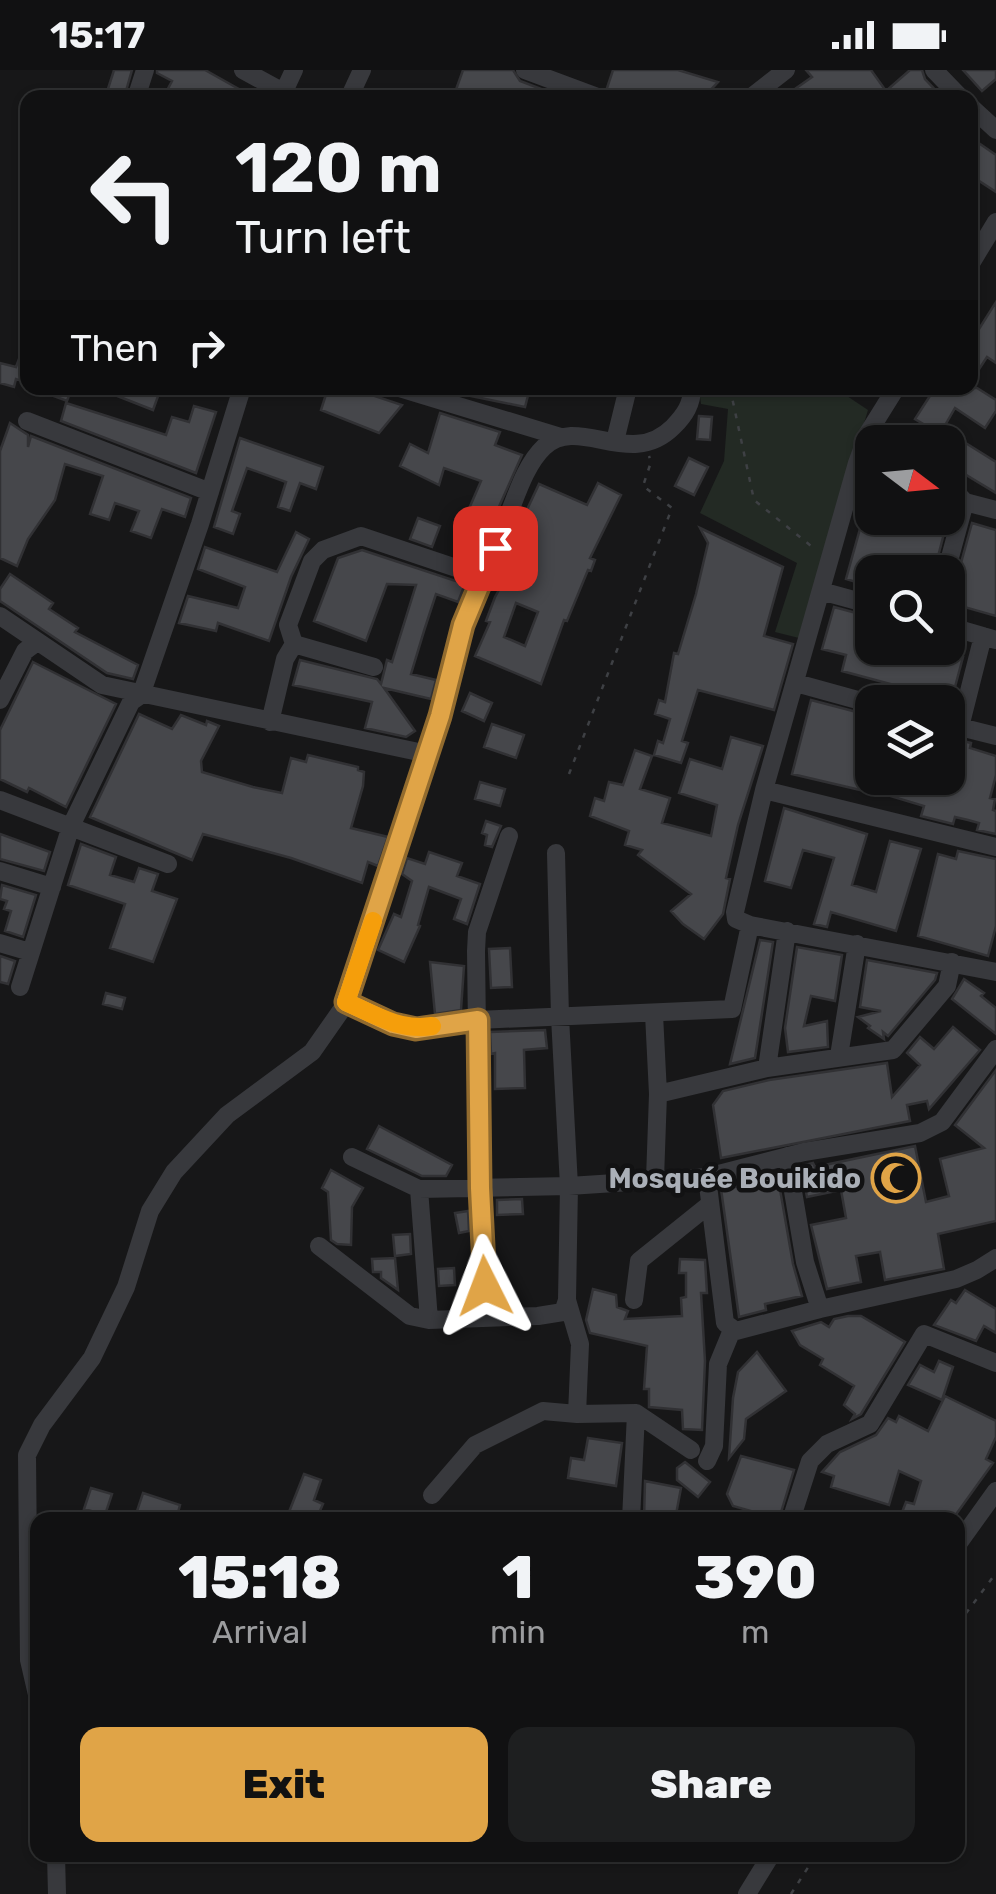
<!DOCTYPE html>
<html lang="en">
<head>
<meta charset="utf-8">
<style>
  :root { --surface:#111112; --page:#1e1f20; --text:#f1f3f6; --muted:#9c9d9f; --line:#303132; --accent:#e0a447 }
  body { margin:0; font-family:Rubik,sans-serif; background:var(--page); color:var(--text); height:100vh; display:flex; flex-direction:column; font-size:38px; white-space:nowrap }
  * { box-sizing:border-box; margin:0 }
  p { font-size:32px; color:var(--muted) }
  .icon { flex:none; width:55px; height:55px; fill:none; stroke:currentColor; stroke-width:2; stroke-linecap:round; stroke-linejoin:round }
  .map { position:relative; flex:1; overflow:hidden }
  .sheet { position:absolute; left:30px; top:1442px; width:935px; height:350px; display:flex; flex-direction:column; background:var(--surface); border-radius:20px; box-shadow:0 2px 8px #0004,0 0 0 2px var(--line) }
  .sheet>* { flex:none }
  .top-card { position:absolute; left:20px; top:20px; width:958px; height:305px; border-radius:20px; box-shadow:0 2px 8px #0004,0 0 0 2px var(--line); background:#111112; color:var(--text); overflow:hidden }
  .needle { width:65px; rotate:106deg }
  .tools { position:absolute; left:855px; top:355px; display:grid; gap:20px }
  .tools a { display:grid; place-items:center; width:110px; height:110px; border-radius:20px; background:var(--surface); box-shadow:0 2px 8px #0004,0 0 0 2px var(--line); font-size:50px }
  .pin { position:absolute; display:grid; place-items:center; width:85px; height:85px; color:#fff; margin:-42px; border-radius:20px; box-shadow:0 5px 15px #0006 }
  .me { position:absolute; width:110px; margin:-55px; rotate:357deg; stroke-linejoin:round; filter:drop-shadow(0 0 8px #0008) }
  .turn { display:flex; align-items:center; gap:35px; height:210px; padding:0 50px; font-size:45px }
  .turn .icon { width:130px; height:130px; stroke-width:2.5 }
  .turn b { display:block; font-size:70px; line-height:85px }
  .then { display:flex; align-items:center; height:95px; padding:0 50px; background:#0003; gap:20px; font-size:38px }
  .eta { display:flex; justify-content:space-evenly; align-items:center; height:170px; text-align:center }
  .eta b { font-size:60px; font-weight:800; line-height:70px }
  .primary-button { display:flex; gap:20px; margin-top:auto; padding:20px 50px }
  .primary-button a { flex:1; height:115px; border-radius:20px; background:var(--accent); color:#111; font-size:40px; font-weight:800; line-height:115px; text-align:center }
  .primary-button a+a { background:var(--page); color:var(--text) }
  .status { display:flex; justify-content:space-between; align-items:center; height:70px; padding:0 50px; background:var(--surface); direction:ltr }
  .status svg { height:28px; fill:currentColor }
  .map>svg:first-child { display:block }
  .green { fill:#232a24 }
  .building { fill:#46474b; stroke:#313134; stroke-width:2.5; fill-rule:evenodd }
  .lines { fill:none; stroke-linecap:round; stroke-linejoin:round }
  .path { stroke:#3e4044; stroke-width:2.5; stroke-dasharray:5 8; stroke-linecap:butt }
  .minor { stroke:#38393d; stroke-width:18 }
  .route-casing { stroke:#926b2e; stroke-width:25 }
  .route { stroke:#e0a447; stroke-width:18 }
  .slow { stroke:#f59e0b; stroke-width:18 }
  .labels { text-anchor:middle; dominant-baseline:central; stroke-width:9; stroke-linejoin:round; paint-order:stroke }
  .poi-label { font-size:28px; font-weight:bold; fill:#aaafb7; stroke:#121213; text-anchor:end }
</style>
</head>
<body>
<div class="status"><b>15:17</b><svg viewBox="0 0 49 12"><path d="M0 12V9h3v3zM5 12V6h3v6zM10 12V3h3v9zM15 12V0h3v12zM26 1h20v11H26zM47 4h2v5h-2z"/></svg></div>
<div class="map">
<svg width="996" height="1824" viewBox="0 0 996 1824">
  <rect width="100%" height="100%" fill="#171718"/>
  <path class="green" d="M 699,318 L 835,318 L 868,340 L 799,568 L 775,562 L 797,493 L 700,443 L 724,391 L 728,339 L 701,334 Z"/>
  <path class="building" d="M 114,0 L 132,0 L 124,28 L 105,28 Z
    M 157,0 L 205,0 L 255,28 L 163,28 L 172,11 L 157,3 Z
    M 463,0 L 513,0 L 520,11 L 557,25 L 453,28 Z
    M 613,0 L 678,0 L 718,12 L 703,28 L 612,28 L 607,18 Z
    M 806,0 L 871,0 L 886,21 L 910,0 L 922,0 L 925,9 L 943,28 L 782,28 L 812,7 Z
    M 963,0 L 996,0 L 996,9 L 982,21 Z
    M 970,67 L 996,85 L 996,122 L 970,105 Z
    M 996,232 L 996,293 L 987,287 L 970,313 L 970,253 L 979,259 Z
    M 26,270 L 28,313 L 16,309 L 14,317 L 0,313 L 0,293 L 16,297 Z
    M 32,318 L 72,318 L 67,331 Z
    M 97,318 L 161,318 L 153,340 Z
    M 328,318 L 351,318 L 402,335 L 379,363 L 321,340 Z
    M 454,318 L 530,318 L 525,337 L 466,325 L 453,321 Z
    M 935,318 L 977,318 L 996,330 L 996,341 L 985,358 L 955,338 L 940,364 L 915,349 Z
    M 66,333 L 166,365 L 172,347 L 189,352 L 194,336 L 216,342 L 196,403 L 61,351 Z
    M 440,343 L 500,362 L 495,375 L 522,385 L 482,475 L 458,464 L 481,411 L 444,398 L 439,415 L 400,396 L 410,374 L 428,383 Z
    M 699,346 L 712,347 L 710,370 L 697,369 Z
    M 10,353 L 28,365 L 28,377 L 31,366 L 191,428 L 185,447 L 162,439 L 151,468 L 131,461 L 139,441 L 115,433 L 109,450 L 90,444 L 103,406 L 65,394 L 55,430 L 28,469 L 17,496 L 0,488 L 0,381 Z
    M 948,362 L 996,392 L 996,423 L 948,394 Z
    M 240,368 L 323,397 L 316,419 L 300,413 L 290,441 L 278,437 L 286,412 L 247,398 L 232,441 L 240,444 L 233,464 L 214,457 Z
    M 689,388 L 708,397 L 694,425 L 675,416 Z
    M 598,413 L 621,425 L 590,488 L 595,490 L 591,501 L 588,500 L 567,551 L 564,550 L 541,614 L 475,586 L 490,552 L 486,551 L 495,527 L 521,480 L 510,476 L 539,414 L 587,435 ZM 516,533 L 538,542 L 525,576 L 504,567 Z
    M 418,448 L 440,456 L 432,477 L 410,469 Z
    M 863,448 L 948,448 L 934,502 L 872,502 L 872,517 L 846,509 Z
    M 972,453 L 996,460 L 996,546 L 950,533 Z
    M 700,458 L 783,497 L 764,566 L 793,574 L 774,640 L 698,620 L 682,671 L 688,673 L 681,693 L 654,685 L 658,671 L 663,673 L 670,649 L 655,644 L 659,630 L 665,632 L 674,583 L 678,584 L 696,524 L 708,473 Z
    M 296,462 L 309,469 L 291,507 L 269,571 L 218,553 L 216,561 L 179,553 L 188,526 L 238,538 L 245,517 L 198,499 L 205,477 L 277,502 Z
    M 362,480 L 465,514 L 458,532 L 436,524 L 424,561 L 411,604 L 436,610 L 431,629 L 384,618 L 415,661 L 406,667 L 365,658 L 372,632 L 293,615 L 300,590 L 377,609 L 381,614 L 387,590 L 392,592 L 416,515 L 387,514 L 366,571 L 314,551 L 338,488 Z
    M 10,504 L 53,533 L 49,539 L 78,558 L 75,562 L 138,595 L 133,609 L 107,603 L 0,531 L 0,519 Z
    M 834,537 L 871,547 L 866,567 L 872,569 L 872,578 L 957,578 L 955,585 L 963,587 L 951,632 L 921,632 L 924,623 L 842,601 L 846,585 L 822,579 Z
    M 33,592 L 116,634 L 66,737 L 29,718 L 27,722 L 0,709 L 0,660 Z
    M 470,623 L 492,633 L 484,651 L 462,641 Z
    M 811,630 L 872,646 L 872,708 L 923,708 L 948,714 L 948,667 L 971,673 L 970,678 L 996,686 L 996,705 L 990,728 L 995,729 L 993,740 L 996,741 L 996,764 L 977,760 L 979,753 L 968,750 L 955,747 L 953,754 L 921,746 L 924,736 L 874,721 L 873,723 L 792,704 Z
    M 139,644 L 172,659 L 181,645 L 206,655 L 207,651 L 219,656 L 201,691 L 202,702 L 253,717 L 282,723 L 291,688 L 306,692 L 308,685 L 358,697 L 358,700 L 364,702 L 363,716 L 351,758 L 388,767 L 378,796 L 368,792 L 362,813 L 291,788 L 203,764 L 192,790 L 90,747 Z
    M 492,654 L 524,665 L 516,688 L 484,677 Z
    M 731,667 L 763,676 L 738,755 L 726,808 L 730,809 L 723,844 L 704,869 L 683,854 L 671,841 L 691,824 L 638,785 L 642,780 L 625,775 L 629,761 L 590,746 L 595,728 L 604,731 L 609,712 L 623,715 L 635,680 L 652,686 L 640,719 L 670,728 L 662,753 L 711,766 L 717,735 L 679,723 L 690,689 L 722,699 Z
    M 480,712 L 505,719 L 500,736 L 475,729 Z
    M 784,738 L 867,764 L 852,815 L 876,822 L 890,771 L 921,779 L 896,861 L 831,842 L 827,857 L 814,854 L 834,788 L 803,780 L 791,818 L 765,811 Z
    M 486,751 L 501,756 L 492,777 L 485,775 L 487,765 L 482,763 Z
    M 0,764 L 50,782 L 44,801 L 0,789 Z
    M 81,774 L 116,787 L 110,805 L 134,812 L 139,798 L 158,804 L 152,821 L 177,829 L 153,892 L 110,878 L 125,834 L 68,815 Z
    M 958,781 L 996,789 L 996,856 L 988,886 L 918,866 L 938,784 L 956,789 Z
    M 429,782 L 462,793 L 457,806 L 480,814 L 467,854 L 454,849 L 461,829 L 429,817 L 418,855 L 420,856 L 404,892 L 378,880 L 394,844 L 401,847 L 412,811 L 402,804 L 407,788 L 425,794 Z
    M 2,815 L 36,825 L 23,867 L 5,861 L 11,841 L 4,839 L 7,831 L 0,829 Z
    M 760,870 L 773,872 L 755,988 L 730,994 Z
    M 797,877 L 842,885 L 835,931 L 811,926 L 804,956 L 827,951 L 828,977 L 788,982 L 785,958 Z
    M 510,878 L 512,917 L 491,918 L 489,879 Z
    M 0,886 L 15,891 L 8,914 L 0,912 Z
    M 867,890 L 937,903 L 935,910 L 888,966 L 883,962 L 884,969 L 868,958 L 870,956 L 858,947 L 881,941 L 860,937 Z
    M 430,892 L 464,896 L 461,940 L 435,944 Z
    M 964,909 L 984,923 L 981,926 L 996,938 L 996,964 L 952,929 Z
    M 106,923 L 125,928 L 122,939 L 103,934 Z
    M 953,957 L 980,980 L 929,1039 L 927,1031 L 907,1035 L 910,1051 L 721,1088 L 713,1035 L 723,1021 L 769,1010 L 887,993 L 892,1027 L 920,995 L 907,983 L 920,967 L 934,979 Z
    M 545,960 L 547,978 L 524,980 L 525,1018 L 495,1019 L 495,983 L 491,984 L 490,962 Z
    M 996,1000 L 996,1151 L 938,1164 L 944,1199 L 885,1210 L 880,1182 L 856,1186 L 861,1212 L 827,1219 L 811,1155 L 846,1148 L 841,1120 L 807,1127 L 801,1096 L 813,1093 L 815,1097 L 915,1076 L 926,1132 L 949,1126 L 940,1089 L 984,1078 L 955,1055 Z
    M 379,1056 L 452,1095 L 446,1106 L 422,1106 L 367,1079 Z
    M 331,1100 L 363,1118 L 352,1137 L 351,1175 L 337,1174 L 331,1170 L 328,1122 L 322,1118 Z
    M 777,1102 L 793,1194 L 802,1226 L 765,1234 L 766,1240 L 739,1247 L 721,1119 L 755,1114 L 753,1108 Z
    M 522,1129 L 523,1144 L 497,1145 L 497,1130 Z
    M 468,1141 L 469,1161 L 459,1163 L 455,1143 Z
    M 410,1164 L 411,1184 L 395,1186 L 393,1165 Z
    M 395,1188 L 398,1220 L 381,1208 L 381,1202 L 373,1202 L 372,1189 Z
    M 680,1189 L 705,1190 L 707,1223 L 701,1223 L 705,1291 L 702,1360 L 683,1359 L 682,1340 L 649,1337 L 649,1319 L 644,1319 L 647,1276 L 590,1263 L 586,1250 L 593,1219 L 616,1225 L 617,1237 L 628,1241 L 625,1249 L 682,1246 L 681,1228 L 686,1227 L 686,1203 L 679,1203 Z
    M 454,1198 L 455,1215 L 439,1216 L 438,1199 Z
    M 965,1220 L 996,1239 L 996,1263 L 984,1256 L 976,1271 L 934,1255 L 951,1230 L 956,1233 Z
    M 848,1246 L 861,1246 L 905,1272 L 861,1344 L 852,1349 L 855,1344 L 844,1335 L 854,1316 L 820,1295 L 823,1289 L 800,1275 L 792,1261 L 821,1252 L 829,1257 L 834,1249 Z
    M 757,1282 L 786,1321 L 746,1349 L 744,1369 L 729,1388 L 733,1328 L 738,1302 Z
    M 939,1291 L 953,1297 L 942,1330 L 908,1315 L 920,1295 L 934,1302 Z
    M 945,1326 L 996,1351 L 996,1367 L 986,1389 L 993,1393 L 952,1450 L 899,1450 L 906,1432 L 914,1434 L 921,1411 L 899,1401 L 889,1435 L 831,1417 L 834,1406 L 822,1402 L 840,1382 L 876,1365 L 888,1348 L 896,1352 L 899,1346 L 928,1361 Z
    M 588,1368 L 622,1373 L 616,1416 L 568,1408 L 571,1388 L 584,1390 Z
    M 741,1386 L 794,1400 L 779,1449 L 733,1436 L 727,1424 Z
    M 685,1392 L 710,1412 L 698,1427 L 677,1410 L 677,1398 Z
    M 304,1404 L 321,1410 L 314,1430 L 323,1434 L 316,1450 L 289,1442 Z
    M 645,1411 L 681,1418 L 675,1450 L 644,1450 Z
    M 91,1418 L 112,1424 L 105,1445 L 84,1439 Z
    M 143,1423 L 180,1435 L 176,1450 L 134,1450 Z"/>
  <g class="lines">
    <path class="path" d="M 730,318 L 754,430 L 816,480
      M 569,704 L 672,438 L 643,416 L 651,392 L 649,386
      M 958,1554 L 996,1503
      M 791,1824 L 816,1785"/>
    <path class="minor" d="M 243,0 L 294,28
      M 525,0 L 600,28
      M 934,0 L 961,28
      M 136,28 L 145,0
      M 281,28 L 294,0
      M 349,28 L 362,0
      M 750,28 L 786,0
      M 970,36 L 996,60
      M 970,195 L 996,152
      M 399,318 L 561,367
      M 896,318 L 868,363 L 857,393 L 764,720 L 735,842 L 736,849 L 750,855 L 996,902
      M 27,351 L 210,422
      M 868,363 L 908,365 L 914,372
      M 615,371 L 628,318
      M 948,414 L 965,432
      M 946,502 L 965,432 L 996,440
      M 821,521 L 872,535
      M 0,546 L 102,615 L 428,684 C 442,642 450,600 462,558 C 473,522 491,486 506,451 C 516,427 525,395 544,377 C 579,344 630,400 673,357 C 685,345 692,334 692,318
      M 948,556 L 996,570
      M 374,597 L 294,574 L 288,555 L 312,491 L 323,480 L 361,466 L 483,507
      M 796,613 L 872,634
      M 0,630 L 25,581 L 37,572
      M 270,652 L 285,589 L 294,574
      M 948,654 L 996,666
      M 960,657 L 983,566
      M 764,720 L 996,777
      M 0,730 L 168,794
      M 0,801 L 52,817
      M 0,873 L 30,882
      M 20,917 L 71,756 L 131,632 L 141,625 L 200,454 L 242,318
      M 347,932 L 393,953 L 417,959 L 478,950 L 732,939 L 750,855
      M 654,944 L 658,1024 L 655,1109
      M 996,979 L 942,1052 L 920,1063 L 804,1082 L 707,1107 L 725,1253 L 736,1261 L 820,1239 L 956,1209 L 977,1200 L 996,1188
      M 839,986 L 857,874
      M 767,998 L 787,861
      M 658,1024 L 767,998 L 893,980 L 947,916 L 952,892
      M 787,1086 L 805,1192 L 820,1239
      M 352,1087 L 419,1119 L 569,1116 L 707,1107
      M 419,1119 L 429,1250
      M 319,1176 L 410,1246 L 429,1250 L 538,1246 L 563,1242 L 567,1230 L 569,1116 L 560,947 L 556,783
      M 634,1230 L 639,1191 L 710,1134
      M 486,1247 L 479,1118 L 476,881 L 477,862 L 509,766
      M 577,1344 L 636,1343 L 691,1380
      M 707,1391 L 714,1376 L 718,1294 L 732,1260
      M 432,1425 L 475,1375 L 543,1341 L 577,1344 L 580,1274 L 567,1230
      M 631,1450 L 636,1343
      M 791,1450 L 810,1391 L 827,1374 L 870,1354 L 924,1264 L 996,1293
      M 958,1474 L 996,1421
      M 38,1629 L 29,1590 L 27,1385 L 42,1355 L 92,1288 L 126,1217 L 150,1141 L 174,1102 L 227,1045 L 312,982 L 347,932 L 428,684
      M 56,1785 L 57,1824
      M 747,1824 L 771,1785"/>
  </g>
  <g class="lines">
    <g class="route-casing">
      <path id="route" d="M 485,1216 L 480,1118 L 478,950 L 416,959 L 393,954 L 346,932 L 440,646 L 463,555 L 495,478"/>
    </g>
    <use href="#route" class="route"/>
    <path class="slow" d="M 373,851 L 346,932 C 375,945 400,961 432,956"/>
  </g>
  <defs>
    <g id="mosque-ring" transform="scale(2.5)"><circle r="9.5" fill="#121213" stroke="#e0a447" stroke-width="1.5"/><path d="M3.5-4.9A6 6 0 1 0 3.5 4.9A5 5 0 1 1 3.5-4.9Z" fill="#e0a447"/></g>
  </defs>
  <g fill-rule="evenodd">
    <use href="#mosque-ring" x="896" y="1108"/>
  </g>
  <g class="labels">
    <g class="poi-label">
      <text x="861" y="1108">Mosquée Bouikido</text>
    </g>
  </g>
</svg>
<div class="tools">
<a><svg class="needle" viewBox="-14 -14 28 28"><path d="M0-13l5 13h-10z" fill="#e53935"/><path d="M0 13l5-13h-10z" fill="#9c9d9f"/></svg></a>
<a><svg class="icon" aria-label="search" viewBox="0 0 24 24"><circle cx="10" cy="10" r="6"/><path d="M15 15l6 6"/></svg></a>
<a><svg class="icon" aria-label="layers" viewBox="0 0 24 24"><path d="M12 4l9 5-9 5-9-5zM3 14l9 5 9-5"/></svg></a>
</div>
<div class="pin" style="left:495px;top:478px;background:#d93025"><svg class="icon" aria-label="arrive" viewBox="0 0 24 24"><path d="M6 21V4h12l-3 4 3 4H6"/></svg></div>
<svg class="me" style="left:485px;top:1216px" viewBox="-20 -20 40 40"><path d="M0-17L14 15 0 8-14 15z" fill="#e0a447" stroke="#fff" stroke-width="4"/></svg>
<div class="top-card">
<div class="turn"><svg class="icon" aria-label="left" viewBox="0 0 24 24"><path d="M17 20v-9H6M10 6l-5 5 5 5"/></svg><div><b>120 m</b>Turn left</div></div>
<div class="then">Then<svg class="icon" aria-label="right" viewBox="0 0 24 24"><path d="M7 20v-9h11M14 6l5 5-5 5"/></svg></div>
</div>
<section class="sheet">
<div class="eta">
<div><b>15:18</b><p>Arrival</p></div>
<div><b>1</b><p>min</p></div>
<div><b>390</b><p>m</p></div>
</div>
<div class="primary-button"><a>Exit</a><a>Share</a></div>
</section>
</div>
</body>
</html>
